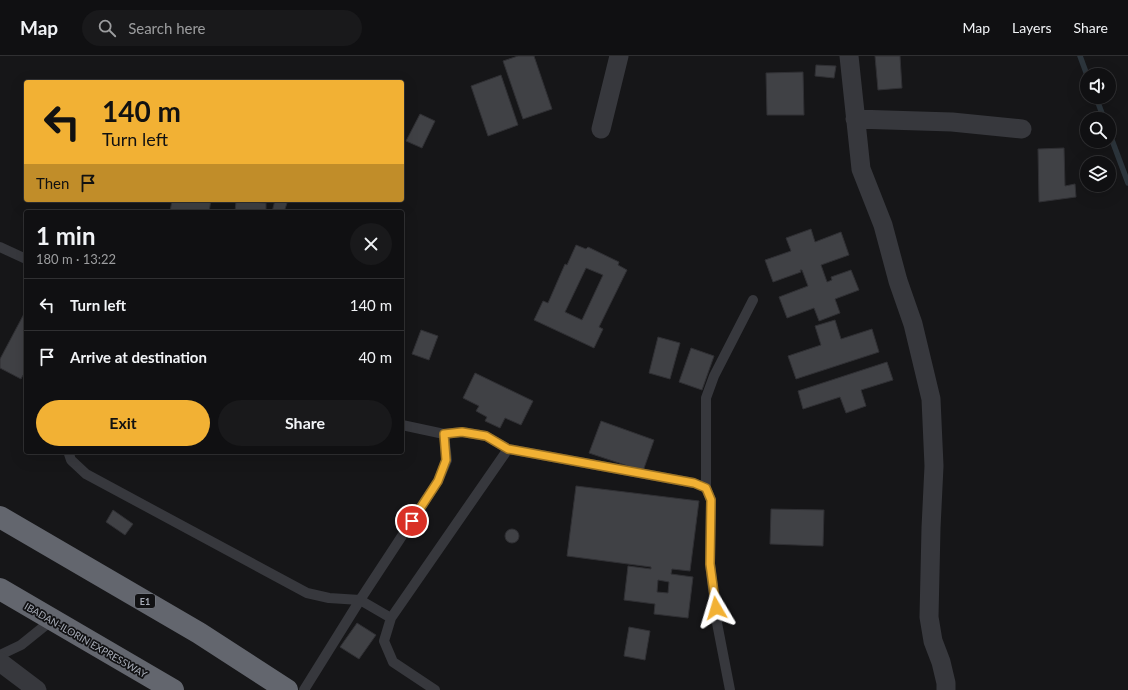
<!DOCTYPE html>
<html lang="en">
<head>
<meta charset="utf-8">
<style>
  :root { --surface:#101012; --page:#19191b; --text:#f1f3f6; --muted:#9c9d9f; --line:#303032; --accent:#f2b134 }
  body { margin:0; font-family:Lato,sans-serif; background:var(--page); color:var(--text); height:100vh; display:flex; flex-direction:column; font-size:15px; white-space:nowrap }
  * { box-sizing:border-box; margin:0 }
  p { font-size:13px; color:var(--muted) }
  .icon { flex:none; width:22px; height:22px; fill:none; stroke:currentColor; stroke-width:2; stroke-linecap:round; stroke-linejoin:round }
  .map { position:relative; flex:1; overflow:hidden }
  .drawer { position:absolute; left:24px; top:154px; width:380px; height:244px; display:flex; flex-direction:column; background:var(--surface); border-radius:4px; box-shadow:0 4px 16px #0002,0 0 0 1px var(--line) }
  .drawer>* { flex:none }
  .guide { position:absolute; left:24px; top:24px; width:380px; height:122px; border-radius:4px; box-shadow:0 4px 16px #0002,0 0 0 1px var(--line); background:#f2b134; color:#111; overflow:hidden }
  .buttons { position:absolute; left:1080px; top:12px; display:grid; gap:8px }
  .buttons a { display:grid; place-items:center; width:36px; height:36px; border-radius:50%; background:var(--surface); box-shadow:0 4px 16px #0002,0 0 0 1px var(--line); font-size:20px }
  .pin { position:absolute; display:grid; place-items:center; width:34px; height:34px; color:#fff; margin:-17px; border:2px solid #fff; border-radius:50%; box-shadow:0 1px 4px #0007 }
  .me { position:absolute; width:44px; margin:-22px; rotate:353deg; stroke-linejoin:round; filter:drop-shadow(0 0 3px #0008) }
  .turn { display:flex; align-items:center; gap:14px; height:84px; padding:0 12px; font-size:18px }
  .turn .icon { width:52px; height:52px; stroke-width:2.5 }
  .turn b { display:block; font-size:28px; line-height:34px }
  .then { display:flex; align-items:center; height:38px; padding:0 12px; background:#0003; gap:8px; font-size:15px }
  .round { display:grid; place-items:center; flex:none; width:42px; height:42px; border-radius:21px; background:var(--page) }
  .head { display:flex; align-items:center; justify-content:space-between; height:68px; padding:0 12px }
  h1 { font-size:24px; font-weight:700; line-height:30px }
  .primary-button { display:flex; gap:8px; margin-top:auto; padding:8px 12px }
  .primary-button a { flex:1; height:46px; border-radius:24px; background:var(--accent); color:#111; font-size:16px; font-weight:700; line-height:46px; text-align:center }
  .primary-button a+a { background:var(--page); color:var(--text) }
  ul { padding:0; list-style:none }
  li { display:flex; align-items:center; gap:12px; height:52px; padding:0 12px; border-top:1px solid var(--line) }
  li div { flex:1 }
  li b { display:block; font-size:15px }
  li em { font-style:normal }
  header { display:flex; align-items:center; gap:24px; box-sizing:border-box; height:56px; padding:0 20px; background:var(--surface); border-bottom:1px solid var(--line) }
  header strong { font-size:19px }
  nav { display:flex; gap:22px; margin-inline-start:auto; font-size:14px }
  .search { width:280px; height:36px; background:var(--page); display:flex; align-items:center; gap:10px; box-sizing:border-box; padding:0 14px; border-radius:22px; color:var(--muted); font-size:15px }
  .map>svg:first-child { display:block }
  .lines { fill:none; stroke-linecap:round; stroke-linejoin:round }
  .stream { stroke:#2c353c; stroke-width:5.5 }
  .building { fill:#404145; stroke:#303034; fill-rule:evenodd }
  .service { stroke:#37383d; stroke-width:10 }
  .minor { stroke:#37383d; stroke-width:19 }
  .motorway { stroke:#63666e; stroke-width:22 }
  .route-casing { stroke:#9d7322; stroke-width:10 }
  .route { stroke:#f2b134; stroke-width:7 }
  .labels { text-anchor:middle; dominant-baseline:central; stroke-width:3.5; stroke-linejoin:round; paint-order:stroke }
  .shield { fill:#111113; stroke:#7b7e86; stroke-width:1 }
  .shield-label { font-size:9px; font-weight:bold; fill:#a8adb8 }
  .street-label { font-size:10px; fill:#a8adb8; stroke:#111113 }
</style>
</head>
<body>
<header>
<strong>Map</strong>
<div class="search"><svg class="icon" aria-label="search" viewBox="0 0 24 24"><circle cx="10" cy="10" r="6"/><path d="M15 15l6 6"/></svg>Search here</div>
<nav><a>Map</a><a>Layers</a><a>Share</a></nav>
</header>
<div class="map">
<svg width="1128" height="634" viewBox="0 0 1128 634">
  <rect width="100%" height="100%" fill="#161618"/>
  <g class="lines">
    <path class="stream" d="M 1080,0 L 1087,19
      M 1096,41 L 1104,63
      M 1109,76 L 1128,127"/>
  </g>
  <path class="building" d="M 518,0 L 534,0 L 552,53 L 523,63 L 503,5 Z
    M 875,0 L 900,0 L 902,32 L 878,34 Z
    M 816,9 L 836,10 L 834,22 L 815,20 Z
    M 803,16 L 804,59 L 767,59 L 766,17 Z
    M 501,19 L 518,69 L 488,80 L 471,30 Z
    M 420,58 L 435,65 L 422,92 L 406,85 Z
    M 1064,92 L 1065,130 L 1075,128 L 1076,141 L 1039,146 L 1038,93 Z
    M 172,144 L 211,144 L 209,156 L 170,156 Z
    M 275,144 L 288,144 L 284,156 L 272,156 Z
    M 236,145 L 266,147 L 266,156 L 235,156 Z
    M 811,173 L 815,186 L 841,176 L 849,199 L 821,209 L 827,226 L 832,224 L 831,221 L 851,214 L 859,234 L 835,243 L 840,257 L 819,265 L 814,252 L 787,262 L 779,241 L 808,230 L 802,214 L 800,214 L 801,216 L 773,226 L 765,204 L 791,195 L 786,182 Z
    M 576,189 L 586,193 L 588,191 L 619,206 L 618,209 L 627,214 L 599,271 L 603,273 L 594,292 L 534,264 L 543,245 L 548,247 L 565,208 L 567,209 ZM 586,212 L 603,219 L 582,264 L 565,256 Z
    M 26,254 L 26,321 L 23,319 L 21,323 L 0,312 L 0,303 Z
    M 835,264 L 841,283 L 872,273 L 879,296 L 796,323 L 788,300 L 821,289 L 815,270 Z
    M 421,274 L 438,280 L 429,304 L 412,298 Z
    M 658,281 L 680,287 L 670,323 L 649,317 Z
    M 691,292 L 714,300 L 702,334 L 679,326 Z
    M 887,306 L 893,324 L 861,334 L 866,350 L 846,357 L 840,341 L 803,353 L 798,335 Z
    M 475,317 L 533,345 L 521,369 L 505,362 L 500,372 L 485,365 L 487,361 L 476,355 L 479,350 L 463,342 Z
    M 601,365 L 654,384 L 643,415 L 589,397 Z
    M 576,430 L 699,445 L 690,515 L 672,513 L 671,518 L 693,521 L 688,562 L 654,558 L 655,548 L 624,544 L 628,510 L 651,513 L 651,511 L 567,500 ZM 658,524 L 669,526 L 668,537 L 657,536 Z
    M 771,453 L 824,454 L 823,490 L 770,488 Z
    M 113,454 L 133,468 L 125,479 L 106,466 Z
    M505 480a7 7 0 1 1 14 0a7 7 0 1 1-14 0Z
    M 357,567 L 376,579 L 359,603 L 340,591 Z
    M 629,571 L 650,575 L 645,604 L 624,600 Z"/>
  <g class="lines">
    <path class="service" d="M 0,191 L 26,203
      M 402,369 L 444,378 L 462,376 L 486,380 L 508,393 L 694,427 L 706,432
      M 71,396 L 69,398 L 71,404 L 86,418 L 307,537 L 329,542 L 360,544 L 391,562
      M 0,599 L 21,589 L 52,564
      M 304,634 L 360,544 L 438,425 L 447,404 L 444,378
      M 435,634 L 393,606 L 384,585 L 391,562 L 508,393
      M 730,634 L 717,567 L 710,508 L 711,444 L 706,432 L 706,342 L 714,320 L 753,244"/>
    <path class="minor" d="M 849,0 L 861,113 L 883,169 L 898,225 L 913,268 L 931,343 L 934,410 L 931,472 L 929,561 L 933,585 L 941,606 L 946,627 L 946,634
      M 855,63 L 952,66 L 1022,73
      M 601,73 L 619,0
      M 0,606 L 37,634"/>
    <path class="motorway" d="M 0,461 L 199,577 L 287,634
      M 0,533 L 173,634"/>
  </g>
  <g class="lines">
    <g class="route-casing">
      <path id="route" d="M 412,465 L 438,425 L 446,404 L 444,378 L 462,376 L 486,380 L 508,393 L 694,427 L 706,432 L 711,444 L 710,508 L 716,552"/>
    </g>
    <use href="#route" class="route"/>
  </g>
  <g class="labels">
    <rect class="shield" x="135" y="538" width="20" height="14" rx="3"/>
    <g class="shield-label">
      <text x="145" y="545">E1</text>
    </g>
    <g class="street-label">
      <text transform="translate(86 584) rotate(30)">IBADAN-ILORIN EXPRESSWAY</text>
    </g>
  </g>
</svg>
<div class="buttons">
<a><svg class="icon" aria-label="sound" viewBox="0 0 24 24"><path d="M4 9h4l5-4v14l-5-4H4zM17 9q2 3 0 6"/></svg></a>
<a><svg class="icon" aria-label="search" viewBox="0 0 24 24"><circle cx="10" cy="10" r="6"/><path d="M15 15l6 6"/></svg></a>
<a><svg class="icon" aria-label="layers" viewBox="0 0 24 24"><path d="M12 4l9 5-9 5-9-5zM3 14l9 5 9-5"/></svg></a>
</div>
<div class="pin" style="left:412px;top:465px;background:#d93025"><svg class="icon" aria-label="arrive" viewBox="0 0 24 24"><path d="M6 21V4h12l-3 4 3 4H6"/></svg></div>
<svg class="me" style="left:716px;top:552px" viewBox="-20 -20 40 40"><path d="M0-17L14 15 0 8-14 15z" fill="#f2b134" stroke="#fff" stroke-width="4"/></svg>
<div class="guide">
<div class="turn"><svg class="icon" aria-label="left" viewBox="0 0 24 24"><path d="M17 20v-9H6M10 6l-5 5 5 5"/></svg><div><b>140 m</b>Turn left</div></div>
<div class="then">Then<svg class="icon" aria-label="arrive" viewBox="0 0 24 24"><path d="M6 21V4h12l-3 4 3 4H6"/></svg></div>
</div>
<section class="drawer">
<div class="head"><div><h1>1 min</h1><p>180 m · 13:22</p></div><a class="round"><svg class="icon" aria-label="close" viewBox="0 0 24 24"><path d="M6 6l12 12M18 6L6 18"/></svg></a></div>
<ul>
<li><svg class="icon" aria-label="left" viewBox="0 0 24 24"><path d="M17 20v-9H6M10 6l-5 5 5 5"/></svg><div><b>Turn left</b></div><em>140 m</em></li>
<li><svg class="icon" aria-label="arrive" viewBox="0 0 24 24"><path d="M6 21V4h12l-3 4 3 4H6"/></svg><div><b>Arrive at destination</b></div><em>40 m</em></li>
</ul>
<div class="primary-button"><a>Exit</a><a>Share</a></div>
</section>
</div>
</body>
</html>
